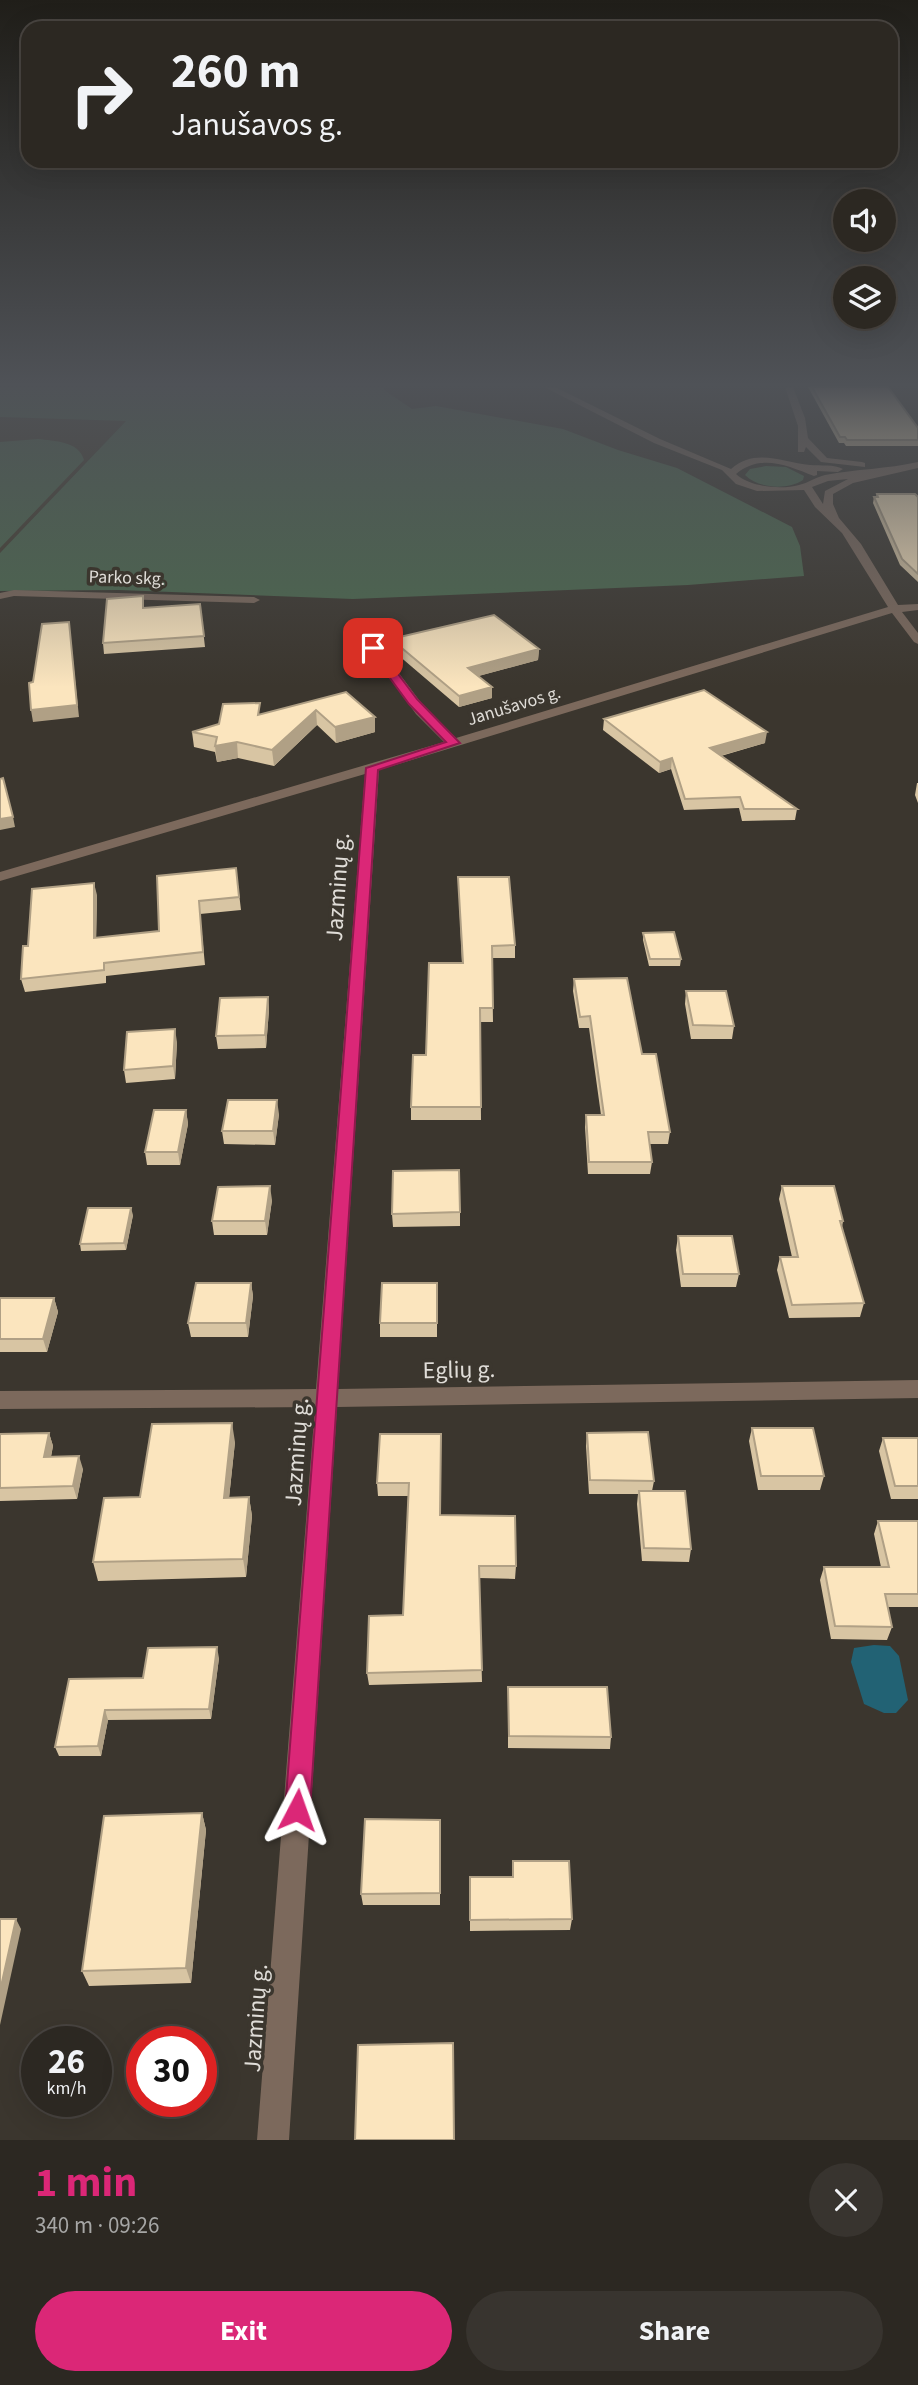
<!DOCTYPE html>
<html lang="en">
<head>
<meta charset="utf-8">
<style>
  :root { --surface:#2c2822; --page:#38342f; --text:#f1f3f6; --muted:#a6a6a5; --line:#484440; --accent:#db2777 }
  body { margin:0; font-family:"Source Sans 3",sans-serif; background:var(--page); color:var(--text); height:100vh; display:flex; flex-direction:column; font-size:26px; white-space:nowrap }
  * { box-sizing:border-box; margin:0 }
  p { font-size:23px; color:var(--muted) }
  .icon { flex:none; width:38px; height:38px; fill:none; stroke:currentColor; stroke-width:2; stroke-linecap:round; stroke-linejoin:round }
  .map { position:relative; height:2140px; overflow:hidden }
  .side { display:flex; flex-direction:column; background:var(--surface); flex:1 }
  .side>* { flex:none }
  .banner { position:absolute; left:21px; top:21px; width:877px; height:147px; border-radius:21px; box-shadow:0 7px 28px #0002,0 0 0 2px var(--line); background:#2c2822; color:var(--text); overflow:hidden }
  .fabs { position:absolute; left:833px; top:189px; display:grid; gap:14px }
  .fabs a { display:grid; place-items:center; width:63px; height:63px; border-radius:50%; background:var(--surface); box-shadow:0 7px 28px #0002,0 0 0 2px var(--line); font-size:35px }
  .speed { position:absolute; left:21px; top:2026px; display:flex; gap:14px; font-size:35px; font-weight:700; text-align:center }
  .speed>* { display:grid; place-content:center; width:91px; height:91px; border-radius:50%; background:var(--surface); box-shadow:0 7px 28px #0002,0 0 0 2px var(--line); line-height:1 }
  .speed small { font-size:18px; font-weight:400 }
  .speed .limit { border:10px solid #d22; background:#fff; color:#111 }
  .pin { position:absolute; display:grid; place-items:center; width:60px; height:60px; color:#fff; margin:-30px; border-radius:14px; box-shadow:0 4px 10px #0006 }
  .me { position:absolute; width:77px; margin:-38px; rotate:4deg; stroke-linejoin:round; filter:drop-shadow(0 0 5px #0008) }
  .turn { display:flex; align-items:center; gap:24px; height:147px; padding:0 35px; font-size:32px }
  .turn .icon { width:91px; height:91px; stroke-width:2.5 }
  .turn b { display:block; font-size:49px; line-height:60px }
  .round { display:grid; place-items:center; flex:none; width:74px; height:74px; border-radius:37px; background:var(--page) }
  .summary { display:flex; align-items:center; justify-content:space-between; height:119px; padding:0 35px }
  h1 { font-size:42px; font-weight:700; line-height:52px; color:var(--accent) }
  .cta { display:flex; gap:14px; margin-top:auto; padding:14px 35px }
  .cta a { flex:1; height:80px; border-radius:42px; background:var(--accent); color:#fff; font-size:28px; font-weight:700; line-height:80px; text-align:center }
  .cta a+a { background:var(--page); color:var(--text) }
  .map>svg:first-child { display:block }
  .built { fill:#443d2f }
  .green { fill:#4c694e }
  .water { fill:#226274 }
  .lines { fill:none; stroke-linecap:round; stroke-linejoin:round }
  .minor { fill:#7c695c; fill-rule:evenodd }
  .wall { fill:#d8c5a3 }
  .shaded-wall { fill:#b0a085 }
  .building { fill:#fbe5be; stroke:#b0a085; stroke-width:2 }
  .route { fill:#db2777; stroke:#8e194d; stroke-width:2 }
  .labels { text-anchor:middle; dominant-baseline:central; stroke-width:7; stroke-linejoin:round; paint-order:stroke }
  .far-street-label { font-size:18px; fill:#e0ddd8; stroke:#3b362e }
  .near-street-label { font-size:24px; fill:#e0ddd8; stroke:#3b362e }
</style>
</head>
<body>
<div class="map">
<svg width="918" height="2140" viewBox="0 0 918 2140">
  <rect width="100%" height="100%" fill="#3b362e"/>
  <path class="built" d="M 0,417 L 127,420 L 0,553 Z"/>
  <path class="green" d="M 0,387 L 384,387 L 384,390 L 412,409 L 436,406 L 563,429 L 618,450 L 677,468 L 792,527 L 800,546 L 804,576 L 688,585 L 353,599 L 119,590 L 0,591 L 0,553 L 126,421 L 0,417 Z
    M 38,439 C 54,441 79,441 84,460 L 0,548 L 0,442 Z
    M 766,466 L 786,467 L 804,476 L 803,480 C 788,490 759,489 745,475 L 750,469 Z"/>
  <path class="water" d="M 874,1645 L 890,1646 L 899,1656 L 908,1700 L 896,1713 L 884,1713 L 864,1704 L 851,1662 L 854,1648 Z"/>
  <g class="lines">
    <path class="minor" d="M 544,387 L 555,387 L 660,439 L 731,469 C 756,447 783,463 810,465 C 821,466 834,464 843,469 L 838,472 L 817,471 L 817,475 L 814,476 C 788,466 761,453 736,474 C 750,487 781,490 799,485 C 808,483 816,477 825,475 C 856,469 887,469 918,462 L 918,468 L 853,483 L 833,494 L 833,504 L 839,518 L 861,544 L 898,605 L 918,604 L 918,610 L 902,612 L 918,633 L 918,644 L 914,642 L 892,613 L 379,770 L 338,1389 L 918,1380 L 918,1398 L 337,1407 L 289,2140 L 257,2140 L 315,1407 L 0,1409 L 0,1391 L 316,1389 L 365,774 L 0,881 L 0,872 L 444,742 L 416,714 L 368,648 L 370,645 L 378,645 L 425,708 L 456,738 L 888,607 L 842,533 L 815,507 L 804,490 L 757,491 L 736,484 L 722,470 L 654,443 ZM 848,479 L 825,491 L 823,504 L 812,487 L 828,481 Z
      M 785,387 L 793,387 L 805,418 L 808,438 L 827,458 L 862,462 L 865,463 L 865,467 L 821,462 L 806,447 L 804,452 L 798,452 L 798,426 Z
      M 14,590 L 254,597 L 260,600 L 254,603 L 14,596 L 0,599 L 0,593 Z"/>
  </g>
  <path class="wall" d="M 808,387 L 888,387 L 918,428 L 918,446 L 846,446 L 844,443 L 839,443 Z
    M 877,494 L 918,497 L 918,582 L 900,565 L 873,503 L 874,497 L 876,497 Z
    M 200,604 L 205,647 L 104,654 L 103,643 L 145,608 Z
    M 391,639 L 539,649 L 538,660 L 478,676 L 492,698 L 459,707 L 391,649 Z
    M 346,692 L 375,732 L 336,743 L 317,725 L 274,766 L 238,758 L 217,762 L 215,752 L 194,747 L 192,732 Z
    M 604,719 L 765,743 L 721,756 L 797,809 L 795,820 L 742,821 L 739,808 L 684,810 L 671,769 L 659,773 L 603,730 Z
    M 917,783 L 918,783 L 918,803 L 915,795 Z
    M 236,868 L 241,910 L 200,914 L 205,965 L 106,976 L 106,983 L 25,992 L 21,979 L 28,946 L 97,895 L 96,938 L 159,931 Z
    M 458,877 L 515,945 L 515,958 L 492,958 L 493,1022 L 480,1022 L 481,1120 L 411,1120 L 411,1107 L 426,1055 L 462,963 Z
    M 643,933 L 681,959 L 680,966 L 649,966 L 643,940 Z
    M 574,979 L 642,1054 L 670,1132 L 668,1144 L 649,1144 L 652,1162 L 650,1174 L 588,1174 L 585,1127 L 586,1115 L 601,1115 L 589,1028 L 579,1028 L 573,991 Z
    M 686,991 L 734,1026 L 732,1039 L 691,1039 L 685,1004 Z
    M 268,997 L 269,1010 L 266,1048 L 218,1049 L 216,1036 Z
    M 177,1042 L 175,1079 L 126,1083 L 124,1070 Z
    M 186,1110 L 188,1124 L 180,1165 L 147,1165 L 145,1152 Z
    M 279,1114 L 275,1145 L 224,1144 L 222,1131 Z
    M 782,1186 L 843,1221 L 842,1227 L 864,1303 L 860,1317 L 789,1318 L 777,1270 L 780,1257 L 792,1257 L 779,1199 Z
    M 272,1200 L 267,1235 L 214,1235 L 212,1221 Z
    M 460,1212 L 460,1226 L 393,1227 L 392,1214 Z
    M 133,1215 L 126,1250 L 81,1251 L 80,1244 Z
    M 678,1236 L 739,1274 L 736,1287 L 681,1287 L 676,1250 Z
    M 251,1283 L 253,1296 L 248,1337 L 191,1337 L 188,1323 Z
    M 437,1283 L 437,1337 L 380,1337 L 380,1323 Z
    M 0,1298 L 54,1298 L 58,1312 L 47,1352 L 0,1352 Z
    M 752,1428 L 824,1476 L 820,1490 L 758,1490 L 749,1441 Z
    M 49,1433 L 53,1446 L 51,1457 L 83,1469 L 77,1499 L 0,1501 L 0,1434 Z
    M 587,1433 L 654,1481 L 652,1491 L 691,1549 L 689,1562 L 642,1561 L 637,1504 L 638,1494 L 589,1494 L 586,1446 Z
    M 380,1434 L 440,1515 L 516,1566 L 515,1579 L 479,1578 L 482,1682 L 369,1685 L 367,1673 L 403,1615 L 408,1496 L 378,1496 L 377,1483 Z
    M 883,1438 L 918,1438 L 918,1499 L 891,1499 L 879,1451 Z
    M 235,1442 L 229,1498 L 249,1497 L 252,1516 L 246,1577 L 98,1581 L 93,1562 L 140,1497 Z
    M 878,1521 L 918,1521 L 918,1607 L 888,1607 L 892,1627 L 887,1640 L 831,1639 L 820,1580 L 824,1567 L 881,1567 L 874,1534 Z
    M 219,1658 L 211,1719 L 108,1720 L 101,1756 L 59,1756 L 55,1747 L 143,1678 Z
    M 508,1687 L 611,1737 L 610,1749 L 508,1748 Z
    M 202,1813 L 206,1830 L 191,1983 L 89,1986 L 82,1971 Z
    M 440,1820 L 440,1905 L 363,1905 L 361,1894 Z
    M 513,1861 L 572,1919 L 570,1930 L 470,1931 L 470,1877 L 512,1877 Z"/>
  <path class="shaded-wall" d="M 69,622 L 79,717 L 33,722 L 31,710 Z
    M 539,649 L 538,660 L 468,679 L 468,668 Z
    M 492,687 L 492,698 L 459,707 L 459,696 Z
    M 316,710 L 317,725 L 274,766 L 272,750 Z
    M 375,717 L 375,732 L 336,743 L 335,727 Z
    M 767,732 L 765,743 L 709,759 L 710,748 Z
    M 237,742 L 238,758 L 217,762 L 215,746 Z
    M 672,758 L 671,769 L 659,773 L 660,762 Z
    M 13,817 L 15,827 L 0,830 L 0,819 Z
    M 94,883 L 97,895 L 96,951 L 94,938 Z
    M 268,997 L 269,1010 L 266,1048 L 265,1035 Z
    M 175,1029 L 177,1042 L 175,1079 L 173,1066 Z
    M 277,1100 L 279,1114 L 275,1145 L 273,1131 Z
    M 186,1110 L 188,1124 L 180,1165 L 178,1152 Z
    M 270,1186 L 272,1200 L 267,1235 L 265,1221 Z
    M 131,1208 L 133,1215 L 126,1250 L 124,1243 Z
    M 251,1283 L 253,1296 L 248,1337 L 246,1323 Z
    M 54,1298 L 58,1312 L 47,1352 L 43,1339 Z
    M 232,1423 L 235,1442 L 227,1517 L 224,1498 Z
    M 49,1433 L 53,1446 L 48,1470 L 44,1457 Z
    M 79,1456 L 83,1469 L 77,1499 L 73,1486 Z
    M 249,1497 L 252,1516 L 246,1577 L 243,1559 Z
    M 217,1647 L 219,1658 L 211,1719 L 209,1709 Z
    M 105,1710 L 108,1720 L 101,1756 L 98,1746 Z
    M 202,1813 L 206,1830 L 191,1983 L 186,1968 Z
    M 16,1919 L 21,1929 L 0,2025 L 0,1991 Z"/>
  <path class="building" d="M 812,387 L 888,387 L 918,428 L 918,440 L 847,440 L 845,437 L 840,437 Z
    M 877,494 L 915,494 L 918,497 L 918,574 L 902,559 L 874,497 L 878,497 Z
    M 143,596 L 143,608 L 200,604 L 204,636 L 103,643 L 107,599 Z
    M 494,615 L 539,649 L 468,668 L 492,687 L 459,696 L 391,639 Z
    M 69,622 L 77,705 L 31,710 L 29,683 L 33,682 L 42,624 Z
    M 704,690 L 767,732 L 710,748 L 797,809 L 744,809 L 740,797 L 685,799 L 672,758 L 660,762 L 604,719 Z
    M 346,692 L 375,717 L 335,727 L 316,710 L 272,750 L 237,742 L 215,746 L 217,737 L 192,732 L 219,724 L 223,704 L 260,703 L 258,715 Z
    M 3,778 L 13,817 L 0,819 L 0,779 Z
    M 236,868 L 239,897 L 199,901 L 203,952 L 104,963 L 104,970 L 21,979 L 23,946 L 28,946 L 32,889 L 94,883 L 94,938 L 159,931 L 157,876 Z
    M 458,877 L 509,877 L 515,945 L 492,946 L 493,1008 L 480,1008 L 481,1107 L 411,1107 L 413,1055 L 426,1055 L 429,963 L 463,963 Z
    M 674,932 L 681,959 L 650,959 L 643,933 Z
    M 627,978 L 642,1054 L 656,1054 L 670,1132 L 648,1132 L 652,1162 L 589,1162 L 586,1115 L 604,1115 L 590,1016 L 580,1017 L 574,979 Z
    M 686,991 L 726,991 L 734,1026 L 693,1025 Z
    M 268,997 L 265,1035 L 216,1036 L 220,998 Z
    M 175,1029 L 173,1066 L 124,1070 L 127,1032 Z
    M 228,1100 L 277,1100 L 273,1131 L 222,1131 Z
    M 154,1110 L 186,1110 L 178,1152 L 145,1152 Z
    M 459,1170 L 460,1212 L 392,1214 L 393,1171 Z
    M 270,1186 L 265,1221 L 212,1221 L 218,1187 Z
    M 782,1186 L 834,1186 L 843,1221 L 840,1221 L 864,1303 L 792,1305 L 780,1257 L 798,1257 Z
    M 88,1208 L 131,1208 L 124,1243 L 80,1244 Z
    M 678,1236 L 732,1236 L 739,1274 L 683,1274 Z
    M 196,1283 L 251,1283 L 246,1323 L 188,1323 Z
    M 382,1283 L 437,1283 L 437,1323 L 380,1323 Z
    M 0,1298 L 54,1298 L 43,1339 L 0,1339 Z
    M 232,1423 L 224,1498 L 249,1497 L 243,1559 L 93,1562 L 104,1498 L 140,1497 L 152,1424 Z
    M 752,1428 L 813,1428 L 824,1476 L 761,1476 Z
    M 648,1432 L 654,1481 L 590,1480 L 587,1433 Z
    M 49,1433 L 44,1457 L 79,1456 L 73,1486 L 0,1488 L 0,1434 Z
    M 380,1434 L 441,1434 L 440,1515 L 515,1516 L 516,1566 L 479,1566 L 482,1670 L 367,1673 L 369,1616 L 403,1615 L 409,1483 L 377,1483 Z
    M 883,1438 L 918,1438 L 918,1486 L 895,1486 Z
    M 639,1491 L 685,1491 L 691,1549 L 644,1548 Z
    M 878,1521 L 918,1521 L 918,1594 L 885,1594 L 892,1627 L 835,1626 L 824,1567 L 889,1567 Z
    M 217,1647 L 209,1709 L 105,1710 L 98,1746 L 55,1747 L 69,1679 L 143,1678 L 148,1648 Z
    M 508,1687 L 607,1687 L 611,1737 L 509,1736 Z
    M 202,1813 L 186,1968 L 82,1971 L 104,1816 Z
    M 365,1819 L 440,1820 L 440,1893 L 361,1894 Z
    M 513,1861 L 569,1861 L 572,1919 L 470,1920 L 470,1877 L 513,1877 Z
    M 0,1919 L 16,1919 L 0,1991 Z
    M 453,2043 L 454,2140 L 355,2140 L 358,2045 Z"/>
  <linearGradient id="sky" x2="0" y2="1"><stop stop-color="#201e19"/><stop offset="0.56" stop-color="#4f5257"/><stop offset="1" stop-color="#4f5257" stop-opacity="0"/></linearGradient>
  <rect width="918" height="687" fill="url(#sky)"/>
  <path class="route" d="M 370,646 L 377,646 L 417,699 L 460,743 L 378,770 L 310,1810 L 306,1819 L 297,1823 L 288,1819 L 285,1810 L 366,768 L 446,742 L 409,704 L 368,648 Z"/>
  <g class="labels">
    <g class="far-street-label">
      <text transform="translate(127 578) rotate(2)">Parko skg.</text>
      <text transform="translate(514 706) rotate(-17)">Janušavos g.</text>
    </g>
    <g class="near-street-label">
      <text transform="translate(338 887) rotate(-86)">Jazminų g.</text>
      <text transform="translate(459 1370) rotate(-1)">Eglių g.</text>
      <text transform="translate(297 1452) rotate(-86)">Jazminų g.</text>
      <text transform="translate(256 2018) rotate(-86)">Jazminų g.</text>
    </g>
  </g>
</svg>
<div class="fabs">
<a><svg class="icon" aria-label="sound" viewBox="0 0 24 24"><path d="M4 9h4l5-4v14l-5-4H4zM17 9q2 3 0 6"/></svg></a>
<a><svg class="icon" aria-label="layers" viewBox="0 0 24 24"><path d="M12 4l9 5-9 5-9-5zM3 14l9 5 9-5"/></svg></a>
</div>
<div class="speed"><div>26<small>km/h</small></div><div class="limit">30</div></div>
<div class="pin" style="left:373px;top:648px;background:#d93025"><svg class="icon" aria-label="arrive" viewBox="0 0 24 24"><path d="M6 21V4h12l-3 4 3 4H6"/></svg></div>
<svg class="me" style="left:297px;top:1810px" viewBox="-20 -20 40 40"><path d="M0-17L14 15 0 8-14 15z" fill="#db2777" stroke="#fff" stroke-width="4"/></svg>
<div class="banner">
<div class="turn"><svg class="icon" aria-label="right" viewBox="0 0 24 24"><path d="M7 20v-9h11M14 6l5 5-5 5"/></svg><div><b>260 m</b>Janušavos g.</div></div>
</div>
</div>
<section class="side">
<div class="summary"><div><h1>1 min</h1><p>340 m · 09:26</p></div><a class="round"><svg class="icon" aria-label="close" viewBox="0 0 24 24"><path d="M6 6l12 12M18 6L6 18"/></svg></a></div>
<div class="cta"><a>Exit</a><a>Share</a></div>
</section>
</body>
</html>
